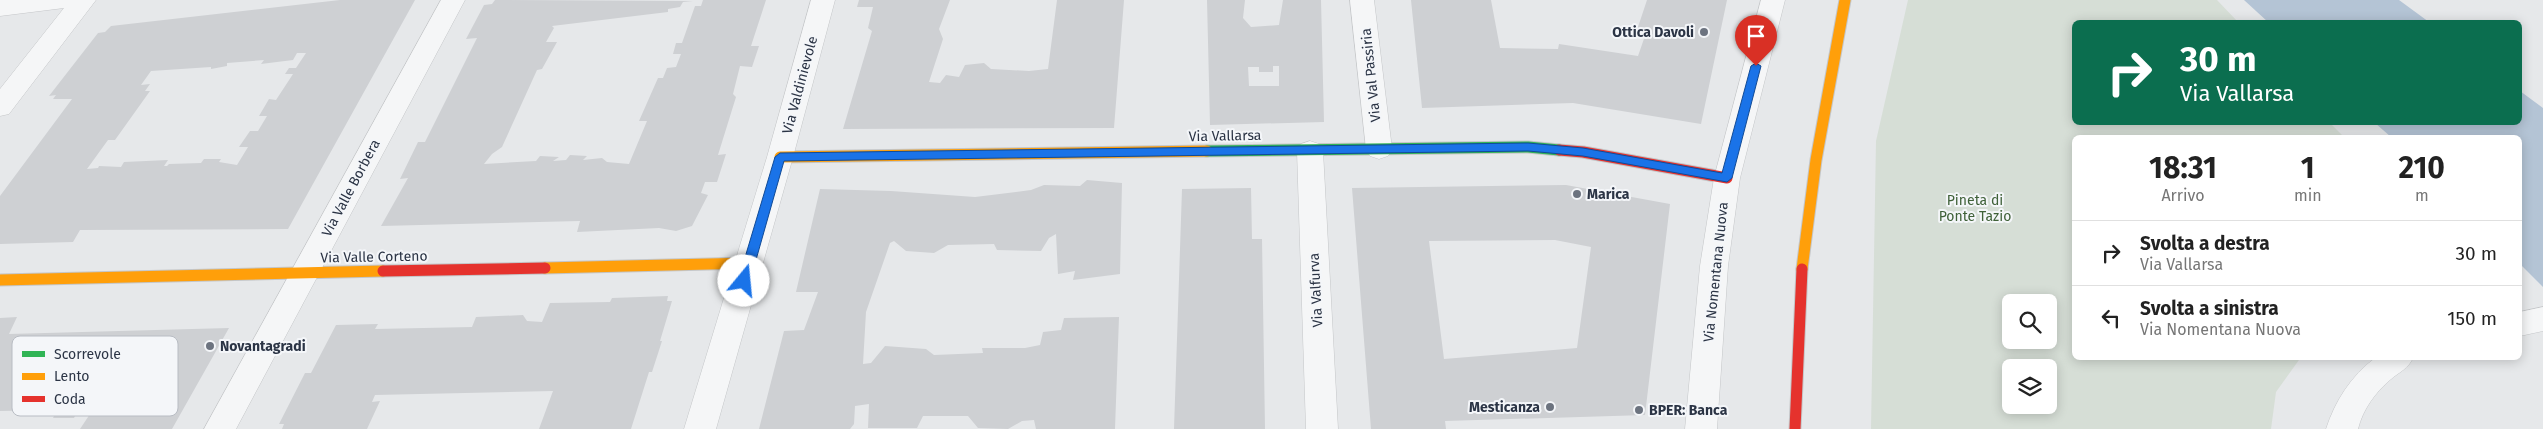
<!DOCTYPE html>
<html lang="it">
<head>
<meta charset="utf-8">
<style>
  :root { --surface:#fff; --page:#f6f6f6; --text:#222; --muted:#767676; --line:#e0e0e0 }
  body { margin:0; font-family:"Fira Sans",sans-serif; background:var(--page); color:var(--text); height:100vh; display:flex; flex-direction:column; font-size:19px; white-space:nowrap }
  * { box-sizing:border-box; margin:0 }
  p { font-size:16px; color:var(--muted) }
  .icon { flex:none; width:28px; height:28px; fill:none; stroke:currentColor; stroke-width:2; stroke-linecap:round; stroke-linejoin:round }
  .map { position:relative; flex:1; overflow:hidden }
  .sheet { position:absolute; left:2072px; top:135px; width:450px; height:225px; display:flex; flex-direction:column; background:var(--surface); border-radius:8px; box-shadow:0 2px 12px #0003 }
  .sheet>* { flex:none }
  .banner { position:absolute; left:2072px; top:20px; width:450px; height:105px; border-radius:8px; box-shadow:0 2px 12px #0003; background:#0b6e4f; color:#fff; overflow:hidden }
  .buttons { position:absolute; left:2002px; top:294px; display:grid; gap:10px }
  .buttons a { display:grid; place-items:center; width:55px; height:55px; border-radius:8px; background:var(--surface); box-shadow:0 2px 12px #0003; font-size:25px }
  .pin { position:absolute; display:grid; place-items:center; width:42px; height:42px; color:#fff; margin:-51px -21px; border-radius:50% 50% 50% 0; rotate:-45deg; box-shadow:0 0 5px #0007 }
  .pin .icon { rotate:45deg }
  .me { position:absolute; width:55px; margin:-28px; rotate:17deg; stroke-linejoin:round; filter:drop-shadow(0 0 4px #0008) }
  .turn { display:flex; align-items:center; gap:18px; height:105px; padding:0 25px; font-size:22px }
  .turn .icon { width:65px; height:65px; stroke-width:2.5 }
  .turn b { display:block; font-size:35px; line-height:42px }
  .eta { display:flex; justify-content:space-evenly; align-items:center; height:85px; text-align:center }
  .eta b { font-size:30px; font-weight:700; line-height:35px }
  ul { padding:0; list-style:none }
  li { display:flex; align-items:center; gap:15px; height:65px; padding:0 25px; border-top:1px solid var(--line) }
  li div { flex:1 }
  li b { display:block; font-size:19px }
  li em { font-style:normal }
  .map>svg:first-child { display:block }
  .green { fill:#d6ded6; fill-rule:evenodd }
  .water { fill:#b4c4d5 }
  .building { fill:#ced0d3; fill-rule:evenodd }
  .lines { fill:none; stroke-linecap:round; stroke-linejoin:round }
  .street-casing { stroke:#c4c6c8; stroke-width:1 }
  .fast-casing { stroke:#c4c6c8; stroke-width:13 }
  .slow-casing { stroke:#c4c6c8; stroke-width:13 }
  .jam-casing { stroke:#c4c6c8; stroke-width:13 }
  .street { fill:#f5f6f7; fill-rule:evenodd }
  .fast { stroke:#30b455; stroke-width:11 }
  .slow { stroke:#ff9f0a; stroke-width:11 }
  .jam { stroke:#e5322d; stroke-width:11 }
  .route { fill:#1a73e8; stroke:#114b97 }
  .poi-dot { fill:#6c737f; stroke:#f4f6f9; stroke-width:2 }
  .labels { text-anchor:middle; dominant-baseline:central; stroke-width:4; stroke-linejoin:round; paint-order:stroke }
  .poi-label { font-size:14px; font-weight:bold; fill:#2b3445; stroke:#f4f6f9; text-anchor:start }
  .street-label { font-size:14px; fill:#2b3445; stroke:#f4f6f9 }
  .park-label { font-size:14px; fill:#3f6138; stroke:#f4f6f9 }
  .key { fill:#f4f6f9; stroke:#b8bcc3; stroke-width:1 }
  .key-label { font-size:14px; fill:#2b3445 }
</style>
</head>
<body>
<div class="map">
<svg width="2543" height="429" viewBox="0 0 2543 429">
  <rect width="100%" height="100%" fill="#e6e8ea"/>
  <path class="green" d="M 1908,0 L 2217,0 L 2238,22 L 2075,22 L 2075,122 L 2330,123 L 2344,137 L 2075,138 L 2075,358 L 2304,358 L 2299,360 L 2276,392 L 2271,429 L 1871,429 L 1876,141 ZM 2011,302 L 2049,302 L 2049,340 L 2011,340 ZM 2011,368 L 2049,368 L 2049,405 L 2011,405 Z"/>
  <path class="water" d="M 2244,0 L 2399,0 L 2429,22 L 2268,22 Z
    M 2520,91 L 2543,108 L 2543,287 L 2520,264 L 2520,138 L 2391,137 L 2375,123 L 2520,122 Z"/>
  <path class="building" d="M 340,0 L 415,0 L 288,229 L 80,230 L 73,242 L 0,244 L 0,196 L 72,99 L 53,99 L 56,95 L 49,96 L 98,33 L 105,32 L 111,26 ZM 297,53 L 306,53 L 296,68 L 289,68 L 285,74 L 293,74 L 276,100 L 269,99 L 259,116 L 267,116 L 258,131 L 250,131 L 239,147 L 248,147 L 237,165 L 219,162 L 221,159 L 204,159 L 201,163 L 169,164 L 167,166 L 164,166 L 168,160 L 124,162 L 121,167 L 99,166 L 98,168 L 87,169 L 108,140 L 115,140 L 150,91 L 145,91 L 150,84 L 141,85 L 151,71 L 211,67 L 211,69 L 227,66 L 227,63 L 264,60 L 261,64 L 293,60 Z
    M 495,0 L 693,1 L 683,2 L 680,7 L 668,9 L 668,12 L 552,26 L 554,28 L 546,42 L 557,42 L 542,69 L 537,70 L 502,147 L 492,154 L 484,164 L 536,161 L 540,156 L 559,157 L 553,161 L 566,160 L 570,155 L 587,156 L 583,160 L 602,158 L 607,162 L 629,164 L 647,121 L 639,121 L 658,78 L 663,78 L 667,68 L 676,67 L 681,54 L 673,54 L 676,43 L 682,43 L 695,6 L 701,6 L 703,0 L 766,0 L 751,46 L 759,46 L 752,67 L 740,66 L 733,94 L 736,97 L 718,155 L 726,154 L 717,182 L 705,182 L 701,193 L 708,195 L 692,226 L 676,231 L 659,228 L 577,232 L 580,221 L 381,226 L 408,178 L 400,179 L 418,142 L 425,142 L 477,38 L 466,39 L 484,5 L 492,4 Z
    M 859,0 L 950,0 L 939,29 L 943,39 L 929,82 L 940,83 L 946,75 L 959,77 L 965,65 L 984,63 L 991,69 L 1029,71 L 1048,69 L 1057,0 L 1124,0 L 1114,128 L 843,129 L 872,31 L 868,28 L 873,7 L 857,7 Z
    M 1207,0 L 1245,0 L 1243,18 L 1251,27 L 1279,25 L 1283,0 L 1321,0 L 1324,122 L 1210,125 ZM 1273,66 L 1279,66 L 1279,86 L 1249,86 L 1248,67 L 1259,67 L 1259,72 L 1273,72 Z
    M 1411,0 L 1491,0 L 1500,48 L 1558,49 L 1559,44 L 1638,56 L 1646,33 L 1637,30 L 1647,0 L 1727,0 L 1701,124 L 1573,103 L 1422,108 Z
    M 1087,180 L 1122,183 L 1120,274 L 1073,280 L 1075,271 L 1058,274 L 1056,234 L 1049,238 L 1041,251 L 997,250 L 994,244 L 948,245 L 934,253 L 906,251 L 894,241 L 890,243 L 866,312 L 863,364 L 871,363 L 885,346 L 926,349 L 934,355 L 983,353 L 982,348 L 1025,348 L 1040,345 L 1043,332 L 1061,330 L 1064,318 L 1119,317 L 1115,429 L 1036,429 L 1034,420 L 1022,421 L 1008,429 L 978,428 L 968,416 L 923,416 L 917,428 L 868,428 L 869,404 L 855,406 L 854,424 L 850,429 L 759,429 L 784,331 L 804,330 L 818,292 L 796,292 L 820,189 L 891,191 L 975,197 L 1031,190 L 1044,185 L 1080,186 Z
    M 1566,185 L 1670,204 L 1645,415 L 1445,421 L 1446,429 L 1371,429 L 1352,188 ZM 1555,240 L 1591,247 L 1577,348 L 1444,359 L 1429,241 Z
    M 1251,188 L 1252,239 L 1262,239 L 1265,429 L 1174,429 L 1182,189 Z
    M 668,296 L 667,301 L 672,301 L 660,341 L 662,341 L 652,372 L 649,372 L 631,429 L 539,429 L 553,391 L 375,395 L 372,402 L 380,401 L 367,429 L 282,429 L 284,424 L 279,424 L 305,373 L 311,373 L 336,325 L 378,324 L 375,329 L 472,327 L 476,317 L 523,315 L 527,321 L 542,322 L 550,303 L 610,302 L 612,298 Z
    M 17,317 L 9,334 L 229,328 L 172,429 L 80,429 L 94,408 L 78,410 L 74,418 L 53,418 L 57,410 L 0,411 L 0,318 Z"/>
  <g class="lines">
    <g class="street-casing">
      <path id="street" d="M 0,0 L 96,0 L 9,114 L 0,116 L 0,89 L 64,8 L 0,16 Z
        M 441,0 L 465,0 L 236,429 L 204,429 Z
        M 811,0 L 835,0 L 793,157 L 716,429 L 684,429 L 767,157 Z
        M 1350,0 L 1374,0 L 1392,149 L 1388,156 L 1379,159 L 1370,156 L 1366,149 Z
        M 1761,0 L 1785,0 L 1740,178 L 1728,266 L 1717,429 L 1685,429 L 1700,266 L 1714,178 Z
        M 1310,141 L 1319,144 L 1323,151 L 1338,429 L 1306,429 L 1297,151 L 1301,144 Z
        M 2543,307 L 2543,331 L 2520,336 L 2520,312 Z
        M 2375,358 L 2413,358 C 2408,369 2399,372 2390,380 C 2375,393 2363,409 2358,429 L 2326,429 C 2335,401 2351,376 2375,358 Z"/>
    </g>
    <g class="fast-casing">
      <path id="fast" d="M 1207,151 L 1528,147 L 1559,150"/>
    </g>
    <g class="slow-casing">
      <path id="slow" d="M 780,157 L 1207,151
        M 545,268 L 750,263
        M 1802,269 L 1816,160 L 1845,0
        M 0,280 L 383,271"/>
    </g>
    <g class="jam-casing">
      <path id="jam" d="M 1559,150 L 1583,152 L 1727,178
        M 383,271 L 545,268
        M 1795,429 L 1802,269"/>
    </g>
    <use href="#street" class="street"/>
    <use href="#fast" class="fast"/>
    <use href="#slow" class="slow"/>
    <use href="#jam" class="jam"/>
  </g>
  <path class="route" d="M 1756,63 L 1761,66 L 1732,178 L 1727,182 L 1583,156 L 1528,151 L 784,161 L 750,281 L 744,286 L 738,281 L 775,157 L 780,153 L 1528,143 L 1583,148 L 1722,173 L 1751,66 Z"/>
  <g class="poi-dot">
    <circle cx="1704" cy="32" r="5"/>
    <circle cx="1577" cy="194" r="5"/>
    <circle cx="210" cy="346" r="5"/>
    <circle cx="1550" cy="407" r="5"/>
    <circle cx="1639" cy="410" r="5"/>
  </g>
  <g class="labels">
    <g class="poi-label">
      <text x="1694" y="32" text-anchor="end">Ottica Davoli</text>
      <text x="1587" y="194">Marica</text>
      <text x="220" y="346">Novantagradi</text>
      <text x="1540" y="407" text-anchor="end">Mesticanza</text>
      <text x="1649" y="410">BPER: Banca</text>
    </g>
    <g class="street-label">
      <text transform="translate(1371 75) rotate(-96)">Via Val Passiria</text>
      <text transform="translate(800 85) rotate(-75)">Via Valdinievole</text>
      <text transform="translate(1225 136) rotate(-1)">Via Vallarsa</text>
      <text transform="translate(351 188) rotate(-62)">Via Valle Borbera</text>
      <text transform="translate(374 257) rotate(-1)">Via Valle Corteno</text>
      <text transform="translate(1716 272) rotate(-84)">Via Nomentana Nuova</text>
      <text transform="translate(1316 290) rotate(-93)">Via Valfurva</text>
    </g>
    <g class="park-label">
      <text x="1975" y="200">Pineta di<tspan x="1975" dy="16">Ponte Tazio</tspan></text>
    </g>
  </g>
  <rect x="12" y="336" width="166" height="80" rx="8" class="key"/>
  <rect x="22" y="351" width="23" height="6" fill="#30b455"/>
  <rect x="22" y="373" width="23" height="7" fill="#ff9f0a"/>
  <rect x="22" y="396" width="23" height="6" fill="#e5322d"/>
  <g class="key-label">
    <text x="54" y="359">Scorrevole</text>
    <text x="54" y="381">Lento</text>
    <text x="54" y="404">Coda</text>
  </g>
</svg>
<div class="buttons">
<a><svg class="icon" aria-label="search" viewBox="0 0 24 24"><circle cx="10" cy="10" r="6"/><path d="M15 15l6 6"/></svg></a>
<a><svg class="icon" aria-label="layers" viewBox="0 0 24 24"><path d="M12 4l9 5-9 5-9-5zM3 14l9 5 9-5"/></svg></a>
</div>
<div class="pin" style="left:1756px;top:66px;background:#d93025"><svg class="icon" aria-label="arrive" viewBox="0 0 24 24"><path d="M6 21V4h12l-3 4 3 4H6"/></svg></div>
<svg class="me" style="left:744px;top:281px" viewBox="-20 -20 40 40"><circle r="19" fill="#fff"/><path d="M0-13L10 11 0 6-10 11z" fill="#1a73e8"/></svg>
<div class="banner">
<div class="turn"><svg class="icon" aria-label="right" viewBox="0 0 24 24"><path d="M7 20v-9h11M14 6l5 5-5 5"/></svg><div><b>30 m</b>Via Vallarsa</div></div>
</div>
<section class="sheet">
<div class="eta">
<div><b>18:31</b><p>Arrivo</p></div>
<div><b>1</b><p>min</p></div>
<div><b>210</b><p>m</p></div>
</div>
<ul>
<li><svg class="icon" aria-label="right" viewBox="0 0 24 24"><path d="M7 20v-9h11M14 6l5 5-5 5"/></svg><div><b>Svolta a destra</b><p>Via Vallarsa</p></div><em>30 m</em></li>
<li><svg class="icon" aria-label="left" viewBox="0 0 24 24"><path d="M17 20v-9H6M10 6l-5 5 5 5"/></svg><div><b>Svolta a sinistra</b><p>Via Nomentana Nuova</p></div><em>150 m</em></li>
</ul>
</section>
</div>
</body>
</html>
